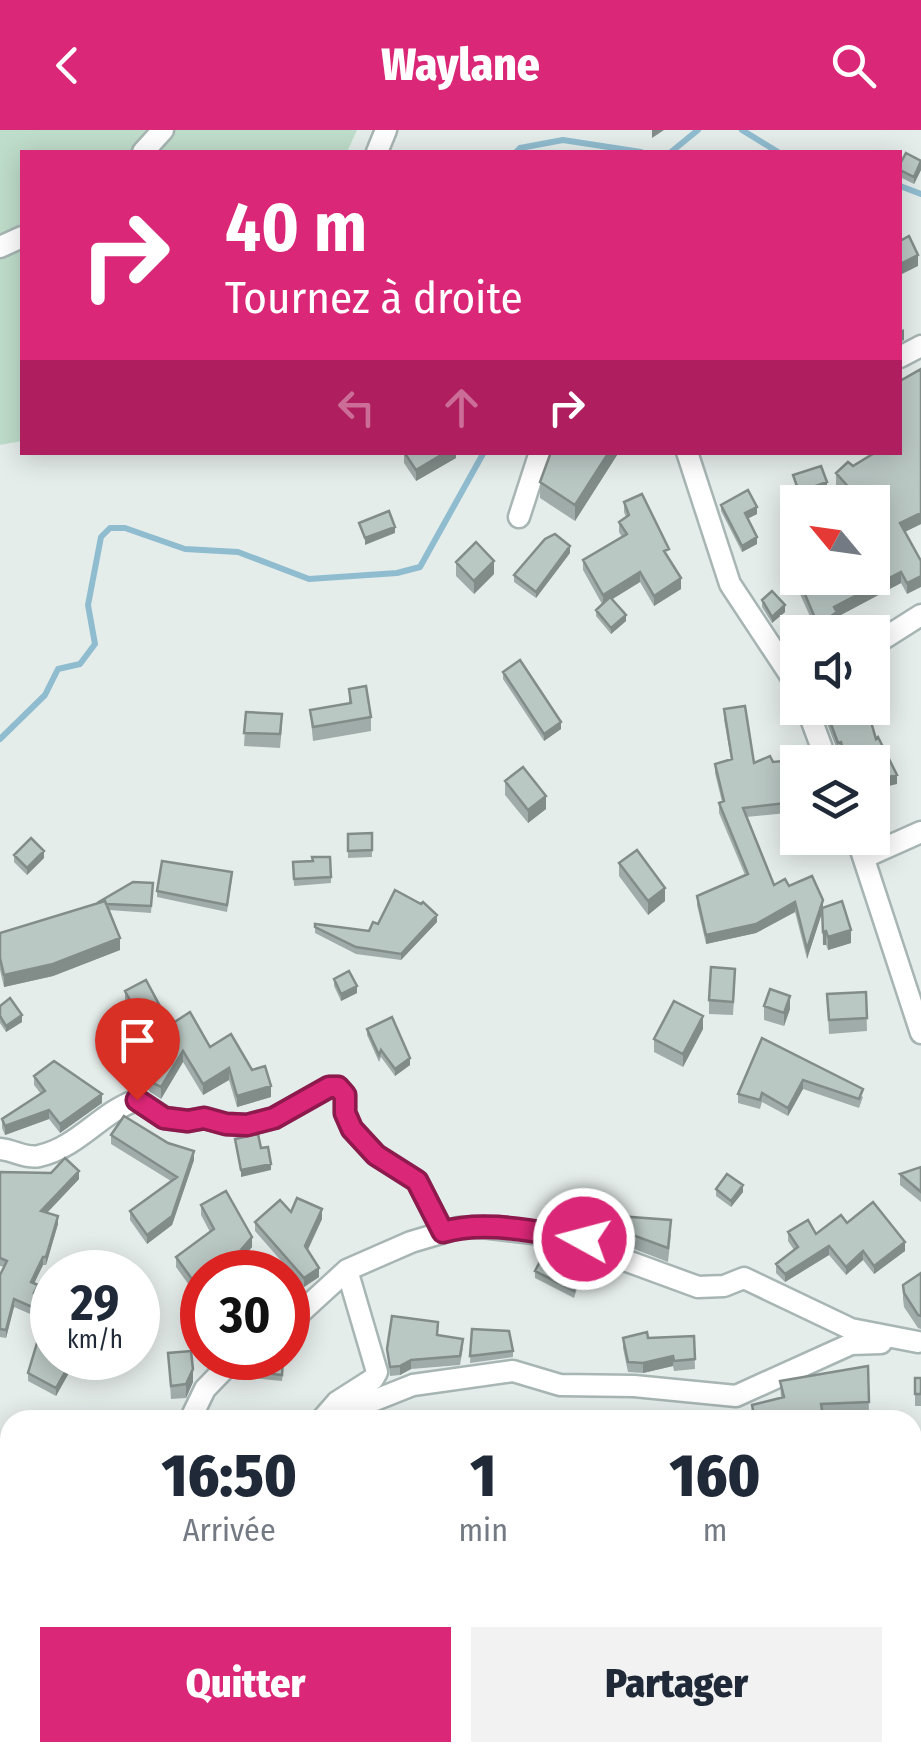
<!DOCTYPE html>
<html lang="fr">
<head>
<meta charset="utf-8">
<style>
  :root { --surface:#fff; --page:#f2f2f3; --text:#1f2937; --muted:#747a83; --accent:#db2777 }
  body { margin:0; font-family:"Fira Sans Condensed",sans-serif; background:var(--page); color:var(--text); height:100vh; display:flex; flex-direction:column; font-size:38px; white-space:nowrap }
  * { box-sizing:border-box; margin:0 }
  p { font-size:32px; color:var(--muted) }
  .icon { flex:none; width:55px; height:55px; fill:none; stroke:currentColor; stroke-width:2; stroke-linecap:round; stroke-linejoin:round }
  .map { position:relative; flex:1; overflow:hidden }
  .details { position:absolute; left:0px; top:1280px; width:922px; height:352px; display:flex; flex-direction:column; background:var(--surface); border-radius:30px 30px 0 0; box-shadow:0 5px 25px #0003 }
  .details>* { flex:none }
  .top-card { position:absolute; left:20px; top:20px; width:882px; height:305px; border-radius:0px; box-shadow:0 5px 25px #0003; background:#db2777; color:#fff; overflow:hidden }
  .needle { width:65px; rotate:299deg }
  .fabs { position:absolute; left:780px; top:355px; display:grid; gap:20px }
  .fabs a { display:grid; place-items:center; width:110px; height:110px; border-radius:0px; background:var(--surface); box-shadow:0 5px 25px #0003; font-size:50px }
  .speed { position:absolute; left:30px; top:1120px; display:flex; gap:20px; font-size:50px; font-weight:700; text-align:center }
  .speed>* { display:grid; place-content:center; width:130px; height:130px; border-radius:50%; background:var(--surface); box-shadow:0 5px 25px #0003; line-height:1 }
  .speed small { font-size:25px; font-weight:400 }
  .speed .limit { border:15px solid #d22; background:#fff; color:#111 }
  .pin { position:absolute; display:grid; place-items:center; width:85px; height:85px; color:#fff; margin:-102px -42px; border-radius:50% 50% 50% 0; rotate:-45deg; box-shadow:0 0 10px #0007 }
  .pin .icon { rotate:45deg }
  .me { position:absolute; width:110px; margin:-55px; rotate:277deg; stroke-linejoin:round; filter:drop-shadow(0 0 8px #0008) }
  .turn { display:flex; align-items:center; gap:35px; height:210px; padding:0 40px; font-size:45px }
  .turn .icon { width:130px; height:130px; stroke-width:2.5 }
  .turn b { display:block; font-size:70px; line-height:85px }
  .lanes { display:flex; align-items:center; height:95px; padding:0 40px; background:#0003; justify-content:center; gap:50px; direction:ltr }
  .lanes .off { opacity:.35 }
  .eta { display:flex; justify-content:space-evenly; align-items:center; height:170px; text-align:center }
  .eta b { font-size:60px; font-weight:800; line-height:70px }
  .cta { display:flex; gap:20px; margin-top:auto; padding:20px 40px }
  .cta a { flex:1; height:115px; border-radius:0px; background:var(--accent); color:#fff; font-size:40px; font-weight:800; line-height:115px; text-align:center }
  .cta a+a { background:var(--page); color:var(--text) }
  header { display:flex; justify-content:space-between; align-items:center; height:130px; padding:0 40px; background:var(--accent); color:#fff; font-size:45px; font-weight:800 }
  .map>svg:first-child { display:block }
  .green { fill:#bfddcb }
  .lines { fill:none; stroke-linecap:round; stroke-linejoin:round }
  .stream { stroke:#90bccf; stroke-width:6 }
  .minor-casing { stroke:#a7b5b3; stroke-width:25 }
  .minor { stroke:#fff; stroke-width:20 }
  .wall { fill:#a0aca9 }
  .shaded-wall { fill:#828c89 }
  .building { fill:#bac8c4; stroke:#828c89; stroke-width:2.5 }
  .route-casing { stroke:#8e194d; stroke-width:25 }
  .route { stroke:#db2777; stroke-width:18 }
</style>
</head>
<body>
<header><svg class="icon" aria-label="back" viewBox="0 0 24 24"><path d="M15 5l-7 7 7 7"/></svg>Waylane<svg class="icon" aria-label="search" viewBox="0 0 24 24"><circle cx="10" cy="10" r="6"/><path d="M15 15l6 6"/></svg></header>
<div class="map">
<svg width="921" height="1632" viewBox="0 0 921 1632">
  <rect width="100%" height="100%" fill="#e5edeb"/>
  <path class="green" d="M 0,0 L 357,0 L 347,22 L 22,22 L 22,311 L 0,315 Z"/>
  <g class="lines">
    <path class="stream" d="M 742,0 L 778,22
      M 516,22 L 520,18 L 563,10 L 641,22
      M 671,22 L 698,0
      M 900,56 L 921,64
      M 0,609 L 45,565 L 58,539 L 80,534 L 95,514 L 88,475 L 101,407 L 110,398 L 125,398 L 185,419 L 238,422 L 309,449 L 397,443 L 420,437 L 484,322"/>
    <g class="minor-casing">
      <path id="minor" d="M 143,22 L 163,0
        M 377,22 L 386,0
        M 0,117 L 22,107
        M 900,227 L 921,216
        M 687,322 L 730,454 L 798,557
        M 519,387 L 540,322
        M 872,516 L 921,485
        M 807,578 L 827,632
        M 857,708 L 921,903
        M 865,727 L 921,702
        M 0,1019 C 13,1020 27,1029 39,1026 C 79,1017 101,982 137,970 L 165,988 L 187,991 L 205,988 L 226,994 L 247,995 L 274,988 L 329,957 L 338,957 L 345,965 L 345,983 L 352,999 L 376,1025 L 417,1051 L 443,1102
        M 288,1194 L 347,1140 L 411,1112 L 458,1098 L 482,1097 L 584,1109 L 597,1120 L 698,1157 L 724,1156 L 744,1148 L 851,1199 L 918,1212
        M 323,1288 L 337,1272 L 373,1249 L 377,1242 L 347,1140
        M 190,1290 L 205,1259 L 235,1228
        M 325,1290 L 413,1255 L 513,1241 L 560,1255 L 634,1256 L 736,1266 L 851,1214 L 881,1213
        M 0,1372 L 10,1370"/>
    </g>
    <use href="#minor" class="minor"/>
  </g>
  <path class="wall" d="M 921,31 L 921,40 L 914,54 L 900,47 L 900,34 Z
    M 921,239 L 921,394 L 905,402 L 921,431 L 907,464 L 901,453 L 837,487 L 837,493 L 824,502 L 817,502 L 782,424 L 782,412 L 798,448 L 872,372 L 852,372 L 836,355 L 836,343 L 853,336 L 900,322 Z
    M 404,322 L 456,322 L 456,328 L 416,351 L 404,333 Z
    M 619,322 L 575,391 L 540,368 L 540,352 Z
    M 624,372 L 669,429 L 681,459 L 654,476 L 640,452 L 612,469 L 626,491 L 611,504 L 596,486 L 596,480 L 602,474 L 583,440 L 583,430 L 622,407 L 619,402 L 619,392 L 626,387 L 624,382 Z
    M 721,375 L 757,384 L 747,389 L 757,414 L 742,422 L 721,381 Z
    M 570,423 L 536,468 L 514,452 L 514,445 Z
    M 456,432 L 494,444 L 474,464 L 456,446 Z
    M 762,470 L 785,482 L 772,493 L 762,477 Z
    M 503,542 L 561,599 L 544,611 L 503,549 Z
    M 349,559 L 371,587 L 371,601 L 313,611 L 310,580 L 349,574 Z
    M 821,578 L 867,578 L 876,609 L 897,654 L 872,632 L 844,632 L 841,621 L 838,622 Z
    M 724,579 L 754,633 L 798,632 L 798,653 L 786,659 L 787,683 L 746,687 L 774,755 L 789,756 L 823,777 L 851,813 L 828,820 L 826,815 L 823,815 L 822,782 L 807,829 L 795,782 L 756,803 L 706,814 L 697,775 L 697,766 L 745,745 L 719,683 L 719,673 L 722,672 L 715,643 L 715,634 L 731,629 L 724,589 Z
    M 246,582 L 282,597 L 280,618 L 244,616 Z
    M 505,651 L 546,679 L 528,693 L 505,665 Z
    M 372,703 L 372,727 L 348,728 L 348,704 Z
    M 14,725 L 44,728 L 27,745 L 14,732 Z
    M 293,732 L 331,747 L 331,753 L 294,756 Z
    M 619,733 L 665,771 L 648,785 L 619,746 Z
    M 232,748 L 227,782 L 157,767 L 157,761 Z
    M 153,753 L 151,783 L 109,780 L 120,820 L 53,846 L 4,857 L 0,840 L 0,803 L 97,774 Z
    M 437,792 L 401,830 L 356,824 L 315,803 L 315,797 L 369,801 L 378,794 Z
    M 334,849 L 357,863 L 341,871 L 334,856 Z
    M 735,852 L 733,885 L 709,884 L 709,870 Z
    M 125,861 L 170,895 L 252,940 L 271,967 L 237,977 L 229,950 L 203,965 L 183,932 L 161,969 L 150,962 L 131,934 L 131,923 L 147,912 L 125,873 Z
    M 866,862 L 867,901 L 829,904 L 827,864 Z
    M 0,876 L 22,892 L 6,902 L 0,893 Z
    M 764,876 L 790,879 L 784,896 L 764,890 Z
    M 367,899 L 410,935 L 395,946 L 381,927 L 379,932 L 367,905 Z
    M 703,899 L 683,937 L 654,922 L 654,909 Z
    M 762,908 L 863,967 L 859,978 L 803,959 L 788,986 L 762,972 L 760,979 L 738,973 L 738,964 Z
    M 34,946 L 102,973 L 60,1003 L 49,989 L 5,1005 L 2,998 L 2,989 L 41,964 L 34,955 Z
    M 111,1005 L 194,1030 L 172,1095 L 147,1114 L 130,1090 L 130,1081 L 171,1051 L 111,1014 Z
    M 921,1037 L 921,1072 L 900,1055 L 900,1044 Z
    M 0,1042 L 79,1049 L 47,1083 L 58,1094 L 46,1135 L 43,1135 L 34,1153 L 37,1164 L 52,1168 L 52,1228 L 75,1228 L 75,1232 L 56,1266 L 28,1251 L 28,1243 L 44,1190 L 14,1177 L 6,1208 L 0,1207 L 0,1145 L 4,1137 L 0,1136 Z
    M 716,1059 L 743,1062 L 731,1077 L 716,1066 Z
    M 201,1075 L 252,1117 L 239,1133 L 202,1142 L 202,1173 L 176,1137 L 176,1127 L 210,1102 L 201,1085 Z
    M 291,1082 L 322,1089 L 308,1120 L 319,1147 L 304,1157 L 255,1101 L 255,1092 Z
    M 847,1093 L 905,1121 L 874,1144 L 863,1130 L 846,1145 L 829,1125 L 785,1152 L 776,1143 L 776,1134 L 794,1120 L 788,1111 L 788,1102 L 816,1104 Z
    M 616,1099 L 671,1104 L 668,1132 L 616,1112 Z
    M 535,1141 L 579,1152 L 574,1168 L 535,1148 Z
    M 921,1143 L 921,1199 L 918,1198 L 904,1177 L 903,1169 L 903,1155 Z
    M 472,1199 L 513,1221 L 513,1227 L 470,1233 Z
    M 438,1205 L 463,1218 L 460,1235 L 411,1239 L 400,1245 L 390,1246 L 387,1219 Z
    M 694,1206 L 695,1239 L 674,1241 L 673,1236 L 643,1243 L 628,1242 L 623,1218 L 623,1208 Z
    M 168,1223 L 193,1252 L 186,1268 L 171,1269 Z
    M 284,1228 L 282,1251 L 240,1247 L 240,1240 Z
    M 868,1236 L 869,1283 L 823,1285 L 823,1290 L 752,1290 L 752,1275 L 781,1268 L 780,1251 Z
    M 915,1248 L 921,1248 L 921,1276 L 915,1276 Z
    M 304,1622 L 329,1622 L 325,1632 L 304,1632 Z
    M 593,1622 L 640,1622 L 651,1632 L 601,1632 Z
    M 701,1622 L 737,1622 L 730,1632 L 706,1632 L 701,1629 Z
    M 740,1622 L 777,1622 L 786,1631 L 798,1632 L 750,1632 Z
    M 871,1622 L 911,1622 L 911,1632 L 879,1632 Z"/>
  <path class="shaded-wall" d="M 652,0 L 664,0 L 652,8 Z
    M 921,33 L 921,40 L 914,54 L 914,47 Z
    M 918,125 L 918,136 L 900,145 L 900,134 Z
    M 904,199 L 904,210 L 900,212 L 900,201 Z
    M 446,322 L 456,322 L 456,328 L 416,351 L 416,340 Z
    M 609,322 L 619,322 L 575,391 L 575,375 Z
    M 827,352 L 827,358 L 799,368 L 799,362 Z
    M 757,377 L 757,384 L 745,390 L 745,383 Z
    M 921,383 L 921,394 L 900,404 L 900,393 Z
    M 395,397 L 395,403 L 365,415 L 365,408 Z
    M 757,407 L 757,414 L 742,422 L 742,416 Z
    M 570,416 L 570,423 L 536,468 L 536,462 Z
    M 494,431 L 494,444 L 474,464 L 474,451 Z
    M 640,442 L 640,452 L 603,475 L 603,465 Z
    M 901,442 L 901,453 L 837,487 L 837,493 L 824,502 L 818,502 L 818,495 L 834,477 Z
    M 921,446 L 921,457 L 907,464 L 907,453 Z
    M 681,448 L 681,459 L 654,476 L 654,466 Z
    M 785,475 L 785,482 L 772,493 L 772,487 Z
    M 626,485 L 626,491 L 611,504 L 611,498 Z
    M 561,592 L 561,599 L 544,611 L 544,604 Z
    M 798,643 L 798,653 L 785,659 L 785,649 Z
    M 897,645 L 897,654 L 872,660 L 872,651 Z
    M 546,666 L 546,679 L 528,693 L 528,680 Z
    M 44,721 L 44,728 L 27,745 L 27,738 Z
    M 665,758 L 665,771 L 648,785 L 648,771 Z
    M 823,770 L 823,780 L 807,829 L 807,819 Z
    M 795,772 L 795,782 L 756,803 L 706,814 L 706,805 Z
    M 437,785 L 437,792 L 401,830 L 401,824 Z
    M 851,800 L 851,813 L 828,820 L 828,807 Z
    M 826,801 L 826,815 L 823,815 L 823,802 Z
    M 120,808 L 120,820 L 53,846 L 4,857 L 4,845 Z
    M 357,856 L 357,863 L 341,871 L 341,864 Z
    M 790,866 L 790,879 L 784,896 L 784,883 Z
    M 22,885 L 22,892 L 6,902 L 6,896 Z
    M 703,886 L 703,899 L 683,937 L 683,924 Z
    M 183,921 L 183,932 L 161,969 L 161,957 Z
    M 410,928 L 410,935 L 395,946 L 395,939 Z
    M 229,938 L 229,950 L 203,965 L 203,954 Z
    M 803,950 L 803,959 L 788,986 L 788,978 Z
    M 271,956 L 271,967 L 237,977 L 237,966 Z
    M 102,964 L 102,973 L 60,1003 L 60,994 Z
    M 49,980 L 49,989 L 5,1005 L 5,996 Z
    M 194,1021 L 194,1030 L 172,1095 L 147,1114 L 147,1105 Z
    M 271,1034 L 271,1040 L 241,1047 L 241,1040 Z
    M 79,1041 L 79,1049 L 41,1089 L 41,1081 Z
    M 743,1055 L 743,1062 L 731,1077 L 731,1071 Z
    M 322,1079 L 322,1089 L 305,1125 L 305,1116 Z
    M 58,1086 L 58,1094 L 46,1135 L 46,1127 Z
    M 252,1107 L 252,1117 L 234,1138 L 234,1128 Z
    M 905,1112 L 905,1121 L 874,1144 L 874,1136 Z
    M 829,1116 L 829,1125 L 785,1152 L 785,1144 Z
    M 863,1121 L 863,1130 L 846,1145 L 846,1137 Z
    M 43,1127 L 43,1135 L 31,1160 L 31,1152 Z
    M 319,1138 L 319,1147 L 304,1157 L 304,1148 Z
    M 14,1169 L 14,1177 L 6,1208 L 6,1200 Z
    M 673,1226 L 673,1236 L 643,1243 L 643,1233 Z
    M 73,1228 L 75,1228 L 75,1232 L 56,1266 L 56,1258 Z
    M 411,1230 L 411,1239 L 400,1245 L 400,1236 Z
    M 193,1239 L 193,1252 L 186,1268 L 186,1254 Z
    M 918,1396 L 918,1405 L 912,1408 L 912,1399 Z
    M 921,1460 L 921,1469 L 912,1474 L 912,1465 Z
    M 325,1622 L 329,1622 L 325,1632 L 322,1632 Z
    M 729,1622 L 737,1622 L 730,1632 L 722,1632 Z
    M 911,1622 L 911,1632 L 900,1632 Z"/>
  <path class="building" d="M 906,23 L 921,31 L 914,47 L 900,40 L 900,34 Z
    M 909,106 L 918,125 L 900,134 L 900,111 Z
    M 921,239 L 921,383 L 900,393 L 921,431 L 921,446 L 907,453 L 901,442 L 834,477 L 837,482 L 818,495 L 798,448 L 872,448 L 872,372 L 860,372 L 861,371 L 836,343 L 848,332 L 853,336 L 876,322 L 900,322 L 900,251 Z
    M 404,322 L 446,322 L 416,340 Z
    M 551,322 L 609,322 L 575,375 L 540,352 Z
    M 821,336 L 827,352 L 799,362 L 793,345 Z
    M 748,360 L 757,377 L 745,383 L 757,407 L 742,416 L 721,375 Z
    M 642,364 L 669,419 L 664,421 L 681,448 L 654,466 L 640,442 L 603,465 L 583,430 L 627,404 L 619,392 L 629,385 L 624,372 Z
    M 389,381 L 395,397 L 365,408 L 359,393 Z
    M 555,404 L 570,416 L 536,462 L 514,445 L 545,409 Z
    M 798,405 L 798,447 L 782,412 Z
    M 476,412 L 494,431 L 474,451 L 456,432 Z
    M 772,461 L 785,475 L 772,487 L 762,470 Z
    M 610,467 L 626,485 L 611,498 L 596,480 Z
    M 520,530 L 561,592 L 544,604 L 503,542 Z
    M 366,556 L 371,587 L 313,597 L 310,580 L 351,573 L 349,559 Z
    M 745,576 L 754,633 L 770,626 L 773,632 L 815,628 L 818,632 L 798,632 L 798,643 L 785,649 L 787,673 L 743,678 L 774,755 L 785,749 L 789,756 L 812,746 L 823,770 L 807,819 L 795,772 L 756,794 L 706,805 L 697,766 L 748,744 L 719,673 L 724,671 L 715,634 L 732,629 L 724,579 Z
    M 825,578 L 867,578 L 876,609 L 878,607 L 897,645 L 872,651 L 872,632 L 846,632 L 841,612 L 838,613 Z
    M 246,582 L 282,584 L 280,604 L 244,603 Z
    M 523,637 L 546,666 L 528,680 L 505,651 Z
    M 372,703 L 372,720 L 348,721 L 348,704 Z
    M 31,708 L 44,721 L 27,738 L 14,725 Z
    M 637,720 L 665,758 L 648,771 L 619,733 Z
    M 312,727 L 330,727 L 331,747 L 294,749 L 293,732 L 313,731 Z
    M 162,731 L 232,742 L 227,775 L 157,761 Z
    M 133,752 L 153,753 L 151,776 L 106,774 L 105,771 L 97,773 Z
    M 395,760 L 421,774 L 423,772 L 437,785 L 401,824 L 356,817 L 315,797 L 315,794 L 369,801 L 373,792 L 378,794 Z
    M 105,771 L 120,808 L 53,834 L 4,845 L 0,828 L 0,803 Z
    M 842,771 L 851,800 L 828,807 L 826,801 L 823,802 L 822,778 Z
    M 711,837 L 735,839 L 733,872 L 709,870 Z
    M 349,841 L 357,856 L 341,864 L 334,849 Z
    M 146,850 L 170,895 L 190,882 L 210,917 L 231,904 L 252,940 L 265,936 L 271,956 L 237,966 L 229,938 L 203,954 L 183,921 L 161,957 L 150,951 L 131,923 L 151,909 L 125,861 Z
    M 770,859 L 790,866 L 784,883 L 764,876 Z
    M 866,862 L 867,888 L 829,890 L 827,864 Z
    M 10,868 L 22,885 L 6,896 L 0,886 L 0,876 Z
    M 674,871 L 703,886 L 683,924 L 654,909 Z
    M 392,887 L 410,928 L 395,939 L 381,920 L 379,925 L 367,899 Z
    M 762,908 L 863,959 L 859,969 L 803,950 L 788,978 L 762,963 L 760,970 L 738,964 Z
    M 54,931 L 102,964 L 60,994 L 49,980 L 5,996 L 2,989 L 45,961 L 34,946 Z
    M 124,986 L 168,1013 L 194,1021 L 172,1086 L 147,1105 L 130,1081 L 177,1047 L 111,1005 Z
    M 258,1004 L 261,1018 L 268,1017 L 271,1034 L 241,1040 L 235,1009 Z
    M 65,1028 L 79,1041 L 41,1081 L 58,1086 L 46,1127 L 43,1127 L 31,1152 L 38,1155 L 34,1163 L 52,1168 L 52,1228 L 73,1228 L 56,1258 L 28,1243 L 46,1183 L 14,1169 L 6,1200 L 0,1199 L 0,1145 L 7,1131 L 0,1128 L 0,1042 L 51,1043 Z
    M 921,1037 L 921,1062 L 900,1044 Z
    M 727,1044 L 743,1055 L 731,1071 L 716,1059 Z
    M 226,1061 L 252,1107 L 234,1128 L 249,1142 L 202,1142 L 202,1163 L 176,1127 L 214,1099 L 201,1075 Z
    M 297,1068 L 322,1079 L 305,1116 L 319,1138 L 304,1148 L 255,1092 L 280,1070 L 291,1082 Z
    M 873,1072 L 905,1112 L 874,1136 L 863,1121 L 846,1137 L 829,1116 L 785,1144 L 776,1134 L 798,1117 L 788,1102 L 808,1090 L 816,1104 L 841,1085 L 847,1093 Z
    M 618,1086 L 671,1090 L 668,1118 L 616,1099 Z
    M 543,1126 L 579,1145 L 574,1161 L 535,1141 Z
    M 921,1143 L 921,1186 L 918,1185 L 904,1163 L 903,1155 Z
    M 392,1186 L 438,1192 L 437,1205 L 463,1209 L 460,1226 L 411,1230 L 400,1236 L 390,1237 L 387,1219 Z
    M 472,1199 L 509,1201 L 513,1221 L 470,1226 Z
    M 647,1202 L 648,1208 L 694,1206 L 695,1229 L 674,1231 L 673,1226 L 643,1233 L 628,1232 L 623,1208 Z
    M 191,1221 L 193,1239 L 186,1254 L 171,1256 L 168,1223 Z
    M 245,1228 L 283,1228 L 282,1245 L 240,1240 Z
    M 868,1236 L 869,1272 L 821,1274 L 823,1286 L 803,1290 L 755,1290 L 752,1275 L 784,1267 L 780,1251 Z
    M 915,1248 L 921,1248 L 921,1264 L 915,1264 Z
    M 912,1387 L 918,1396 L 912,1399 Z
    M 912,1434 L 921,1445 L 921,1460 L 912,1465 Z
    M 305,1622 L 325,1622 L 322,1629 Z
    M 493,1622 L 521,1622 L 531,1628 L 529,1632 L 488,1632 Z
    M 603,1622 L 640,1622 L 651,1628 L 649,1632 L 612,1632 Z
    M 708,1622 L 729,1622 L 722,1632 Z
    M 752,1622 L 777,1622 L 786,1631 L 792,1625 L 798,1632 L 762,1632 Z
    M 881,1622 L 910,1622 L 900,1632 L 890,1632 Z"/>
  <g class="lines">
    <g class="route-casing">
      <path id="route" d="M 137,970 L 164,988 L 188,991 L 204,988 L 226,994 L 247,995 L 274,988 L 329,957 L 338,957 L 345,965 L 345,983 L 352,999 L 376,1025 L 417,1051 L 443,1102 C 486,1089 539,1103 584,1109"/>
    </g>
    <use href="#route" class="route"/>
  </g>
</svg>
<div class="fabs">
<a><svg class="needle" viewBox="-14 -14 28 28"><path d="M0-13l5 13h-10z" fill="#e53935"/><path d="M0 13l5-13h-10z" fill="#747a83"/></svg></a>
<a><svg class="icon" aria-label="sound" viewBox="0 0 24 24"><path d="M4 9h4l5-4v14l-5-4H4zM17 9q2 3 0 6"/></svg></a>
<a><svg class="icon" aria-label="layers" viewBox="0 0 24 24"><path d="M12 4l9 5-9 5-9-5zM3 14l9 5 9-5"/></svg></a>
</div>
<div class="speed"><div>29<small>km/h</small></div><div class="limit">30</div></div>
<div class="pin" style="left:137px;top:970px;background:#d93025"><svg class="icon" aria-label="arrive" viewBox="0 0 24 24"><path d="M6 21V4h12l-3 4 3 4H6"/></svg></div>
<svg class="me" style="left:584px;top:1109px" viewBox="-20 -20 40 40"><circle r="17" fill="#db2777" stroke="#fff" stroke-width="3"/><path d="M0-11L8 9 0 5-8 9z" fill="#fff"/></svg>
<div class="top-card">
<div class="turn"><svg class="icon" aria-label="right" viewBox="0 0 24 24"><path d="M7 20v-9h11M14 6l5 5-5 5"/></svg><div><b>40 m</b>Tournez à droite</div></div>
<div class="lanes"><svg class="icon off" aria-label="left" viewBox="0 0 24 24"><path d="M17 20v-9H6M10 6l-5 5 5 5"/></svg><svg class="icon off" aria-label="ahead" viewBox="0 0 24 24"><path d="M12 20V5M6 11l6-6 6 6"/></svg><svg class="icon" aria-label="right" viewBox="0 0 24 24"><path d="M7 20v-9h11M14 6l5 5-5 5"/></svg></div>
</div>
<section class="details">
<div class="eta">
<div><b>16:50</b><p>Arrivée</p></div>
<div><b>1</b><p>min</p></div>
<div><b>160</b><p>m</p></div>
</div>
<div class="cta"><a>Quitter</a><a>Partager</a></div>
</section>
</div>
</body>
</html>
